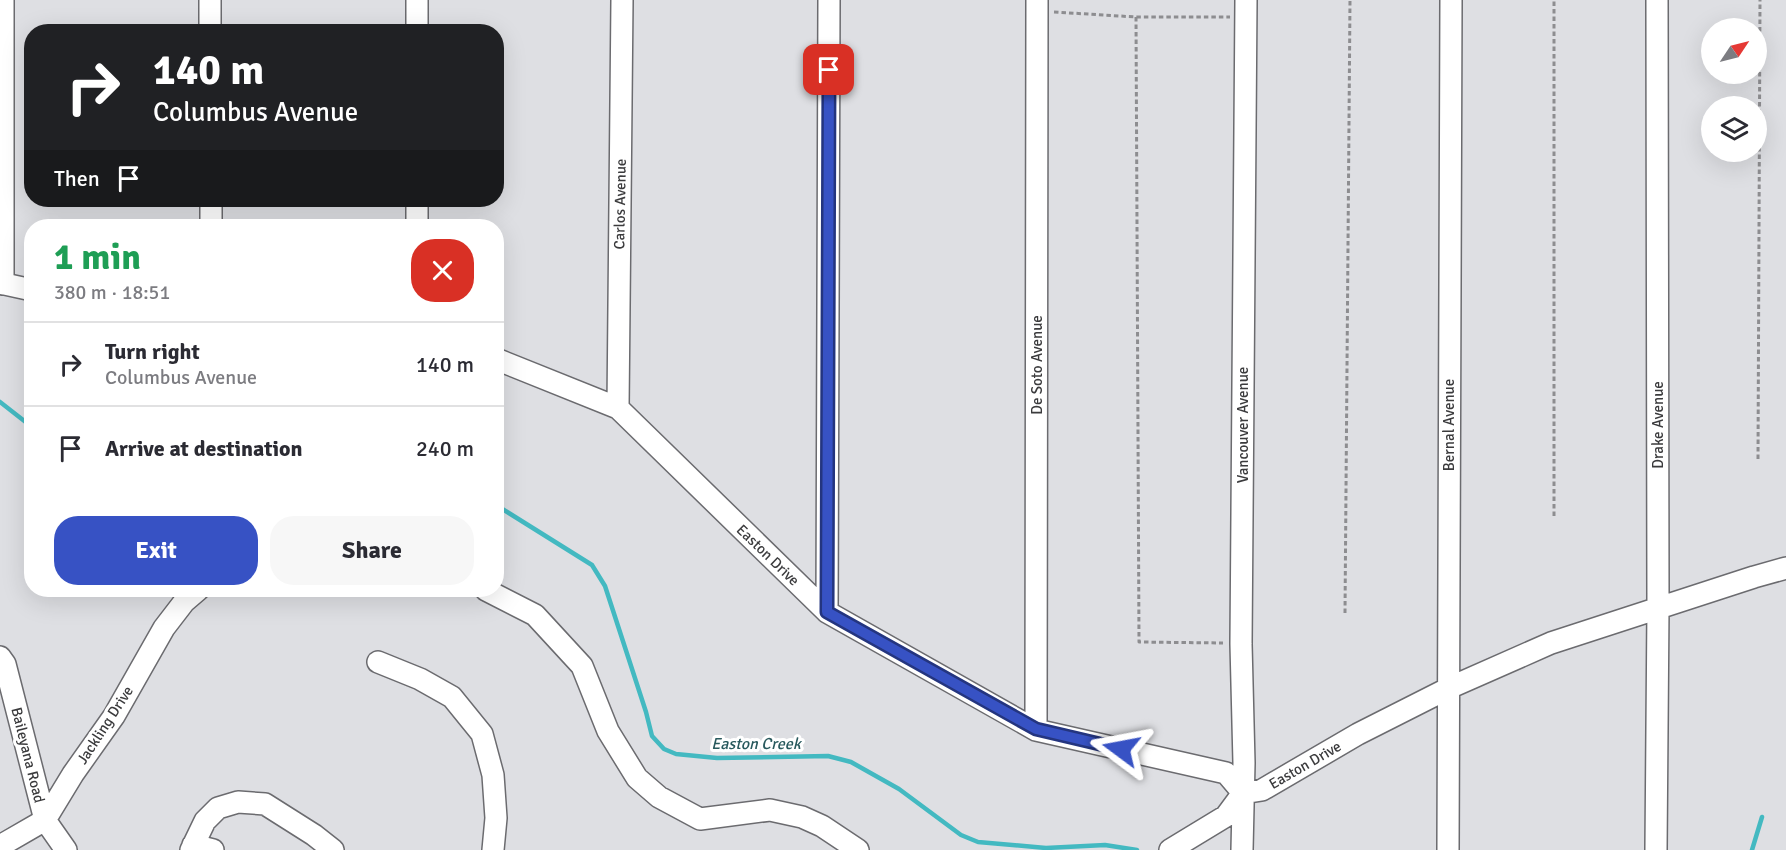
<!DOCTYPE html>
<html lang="en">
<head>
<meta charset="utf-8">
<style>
  :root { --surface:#fff; --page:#f7f7f7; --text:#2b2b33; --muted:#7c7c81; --line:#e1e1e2; --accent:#3752c4 }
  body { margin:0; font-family:Signika,sans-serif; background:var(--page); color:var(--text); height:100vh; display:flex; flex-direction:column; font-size:22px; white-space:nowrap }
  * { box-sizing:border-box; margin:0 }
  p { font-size:20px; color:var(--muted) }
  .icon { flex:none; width:33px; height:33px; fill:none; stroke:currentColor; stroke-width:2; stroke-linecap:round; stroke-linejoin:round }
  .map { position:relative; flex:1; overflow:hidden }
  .side { position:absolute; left:24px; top:219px; width:480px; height:378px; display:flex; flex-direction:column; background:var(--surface); border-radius:24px; box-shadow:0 6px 24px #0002 }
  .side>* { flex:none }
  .hud { position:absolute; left:24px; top:24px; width:480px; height:183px; border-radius:24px; box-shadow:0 6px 24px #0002; background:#202124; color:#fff; overflow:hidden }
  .needle { width:39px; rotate:55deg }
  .tools { position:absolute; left:1701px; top:18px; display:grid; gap:12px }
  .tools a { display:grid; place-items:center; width:66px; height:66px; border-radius:50%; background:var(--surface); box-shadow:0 6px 24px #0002; font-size:30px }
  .pin { position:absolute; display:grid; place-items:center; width:51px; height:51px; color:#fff; margin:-26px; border-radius:12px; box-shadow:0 3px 9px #0006 }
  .me { position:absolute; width:66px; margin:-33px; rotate:283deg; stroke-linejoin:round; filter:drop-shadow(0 0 4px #0008) }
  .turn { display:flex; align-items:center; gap:21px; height:126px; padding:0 30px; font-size:27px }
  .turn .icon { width:78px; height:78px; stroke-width:2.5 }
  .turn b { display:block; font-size:42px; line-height:51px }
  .then { display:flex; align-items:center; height:57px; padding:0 30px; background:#0003; gap:12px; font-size:22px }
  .round { display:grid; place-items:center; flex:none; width:63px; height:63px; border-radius:24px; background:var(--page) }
  .headline { display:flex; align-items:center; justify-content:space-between; height:102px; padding:0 30px }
  h1 { font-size:36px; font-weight:800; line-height:45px; color:#1e9e55 }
  .primary-button { display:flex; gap:12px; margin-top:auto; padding:12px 30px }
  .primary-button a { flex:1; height:69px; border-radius:24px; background:var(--accent); color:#fff; font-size:24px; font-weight:800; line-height:69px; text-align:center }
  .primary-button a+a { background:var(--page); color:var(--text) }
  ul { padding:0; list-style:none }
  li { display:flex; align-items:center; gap:18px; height:84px; padding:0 30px; border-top:2px solid var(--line) }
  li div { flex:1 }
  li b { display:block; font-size:22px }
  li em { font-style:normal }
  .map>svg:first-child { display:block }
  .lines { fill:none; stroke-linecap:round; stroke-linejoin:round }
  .stream { stroke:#43b9c1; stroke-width:4.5 }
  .minor-casing { stroke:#6b6b6f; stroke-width:24 }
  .path { stroke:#8d8d90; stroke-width:3; stroke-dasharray:4.5 3; stroke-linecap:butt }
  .minor { stroke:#fff; stroke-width:21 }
  .route-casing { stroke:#24357f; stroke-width:15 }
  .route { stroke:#3752c4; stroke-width:10 }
  .labels { text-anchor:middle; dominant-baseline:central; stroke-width:6; stroke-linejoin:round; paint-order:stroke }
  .street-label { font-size:15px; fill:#3b3b3d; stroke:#fff }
  .water-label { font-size:16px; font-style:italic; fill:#28595d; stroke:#fff }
</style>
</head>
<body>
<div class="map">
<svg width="1786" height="850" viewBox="0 0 1786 850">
  <rect width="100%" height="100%" fill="#dedfe3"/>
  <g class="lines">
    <path class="stream" d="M 0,402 L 32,427
      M 496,505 L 592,565 L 605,586 L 646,712 L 652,736 L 664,749 L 676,754 L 717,758 L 828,756 L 851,762 L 899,789 L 961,835 L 978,842 L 1046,848 L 1105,845 L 1137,850
      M 1752,850 L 1762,817"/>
    <g class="minor-casing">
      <path id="minor" d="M 3,0 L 3,284
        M 210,0 L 210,32
        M 417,32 L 417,0
        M 211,200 L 211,226
        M 417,226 L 417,200
        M 0,283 L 32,290
        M 496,359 L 618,408 L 827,612 L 1036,730 L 1226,773 L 1243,793
        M 618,408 L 622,0
        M 486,590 L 535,615 L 582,666 L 608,731 L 637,778 L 659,797 L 700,819 L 770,810 L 802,817 L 822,826 L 858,850
        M 827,612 L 829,0
        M 0,657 L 5,664 L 45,820 L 66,850
        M 378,662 L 420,679 L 452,697 L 482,734 L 493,775 L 496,818 L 493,850
        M 1036,730 L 1037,0
        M 1243,793 L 1262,790 L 1358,734 L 1449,688 L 1551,643 L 1754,577 L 1786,568
        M 193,845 L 213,850
        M 0,846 L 45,820 L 73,774 L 114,716 L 164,628 L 184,602 L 198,590
        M 191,850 L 205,821 L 218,808 L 238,802 L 265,804 L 314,835 L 333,850
        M 1170,850 L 1226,816 L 1243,793
        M 1242,850 L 1244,763 L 1241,644 L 1246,0
        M 1448,850 L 1451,0
        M 1656,850 L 1658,607 L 1657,0"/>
    </g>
    <path class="path" d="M 1054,12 L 1136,17 L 1230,17
      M 1136,17 L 1139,642 L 1223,643
      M 1758,459 L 1760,0
      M 1554,516 L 1554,0
      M 1345,613 L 1350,0"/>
    <use href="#minor" class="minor"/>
  </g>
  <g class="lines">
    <g class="route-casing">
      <path id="route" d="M 829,70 L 827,612 L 1036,729 L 1121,749"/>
    </g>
    <use href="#route" class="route"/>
  </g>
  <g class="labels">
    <g class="street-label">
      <text transform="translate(620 204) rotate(-89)">Carlos Avenue</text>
      <text transform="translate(1037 365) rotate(-90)">De Soto Avenue</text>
      <text transform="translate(1243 425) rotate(-90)">Vancouver Avenue</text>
      <text transform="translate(1449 425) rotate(-90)">Bernal Avenue</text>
      <text transform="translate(1658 425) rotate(-90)">Drake Avenue</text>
      <text transform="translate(768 555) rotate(44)">Easton Drive</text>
      <text transform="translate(105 725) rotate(-57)">Jackling Drive</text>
      <text transform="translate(28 755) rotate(76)">Baileyana Road</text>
      <text transform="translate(1305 765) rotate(-30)">Easton Drive</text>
    </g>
    <g class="water-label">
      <text x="756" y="744">Easton Creek</text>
    </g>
  </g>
</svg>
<div class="tools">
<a><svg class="needle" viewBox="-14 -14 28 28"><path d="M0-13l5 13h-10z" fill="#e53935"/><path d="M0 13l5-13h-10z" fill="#7c7c81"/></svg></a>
<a><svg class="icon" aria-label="layers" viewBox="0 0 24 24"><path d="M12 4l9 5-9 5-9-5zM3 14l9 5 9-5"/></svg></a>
</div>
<div class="pin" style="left:829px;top:70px;background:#d93025"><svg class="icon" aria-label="arrive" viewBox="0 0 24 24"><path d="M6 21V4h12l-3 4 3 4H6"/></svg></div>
<svg class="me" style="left:1121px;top:749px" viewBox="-20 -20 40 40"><path d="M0-17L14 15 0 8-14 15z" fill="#3752c4" stroke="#fff" stroke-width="4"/></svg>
<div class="hud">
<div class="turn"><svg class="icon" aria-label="right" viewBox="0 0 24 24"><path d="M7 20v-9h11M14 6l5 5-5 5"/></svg><div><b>140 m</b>Columbus Avenue</div></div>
<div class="then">Then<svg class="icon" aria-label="arrive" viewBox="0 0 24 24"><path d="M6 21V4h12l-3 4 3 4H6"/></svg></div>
</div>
<section class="side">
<div class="headline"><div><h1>1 min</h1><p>380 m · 18:51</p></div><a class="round" style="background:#d93025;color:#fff"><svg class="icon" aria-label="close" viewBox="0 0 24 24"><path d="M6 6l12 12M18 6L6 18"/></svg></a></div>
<ul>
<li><svg class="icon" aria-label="right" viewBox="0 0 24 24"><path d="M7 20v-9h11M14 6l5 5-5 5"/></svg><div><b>Turn right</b><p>Columbus Avenue</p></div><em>140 m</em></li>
<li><svg class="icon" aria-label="arrive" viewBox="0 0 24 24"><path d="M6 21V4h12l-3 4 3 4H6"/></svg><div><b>Arrive at destination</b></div><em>240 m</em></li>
</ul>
<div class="primary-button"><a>Exit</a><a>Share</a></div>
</section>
</div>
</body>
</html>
